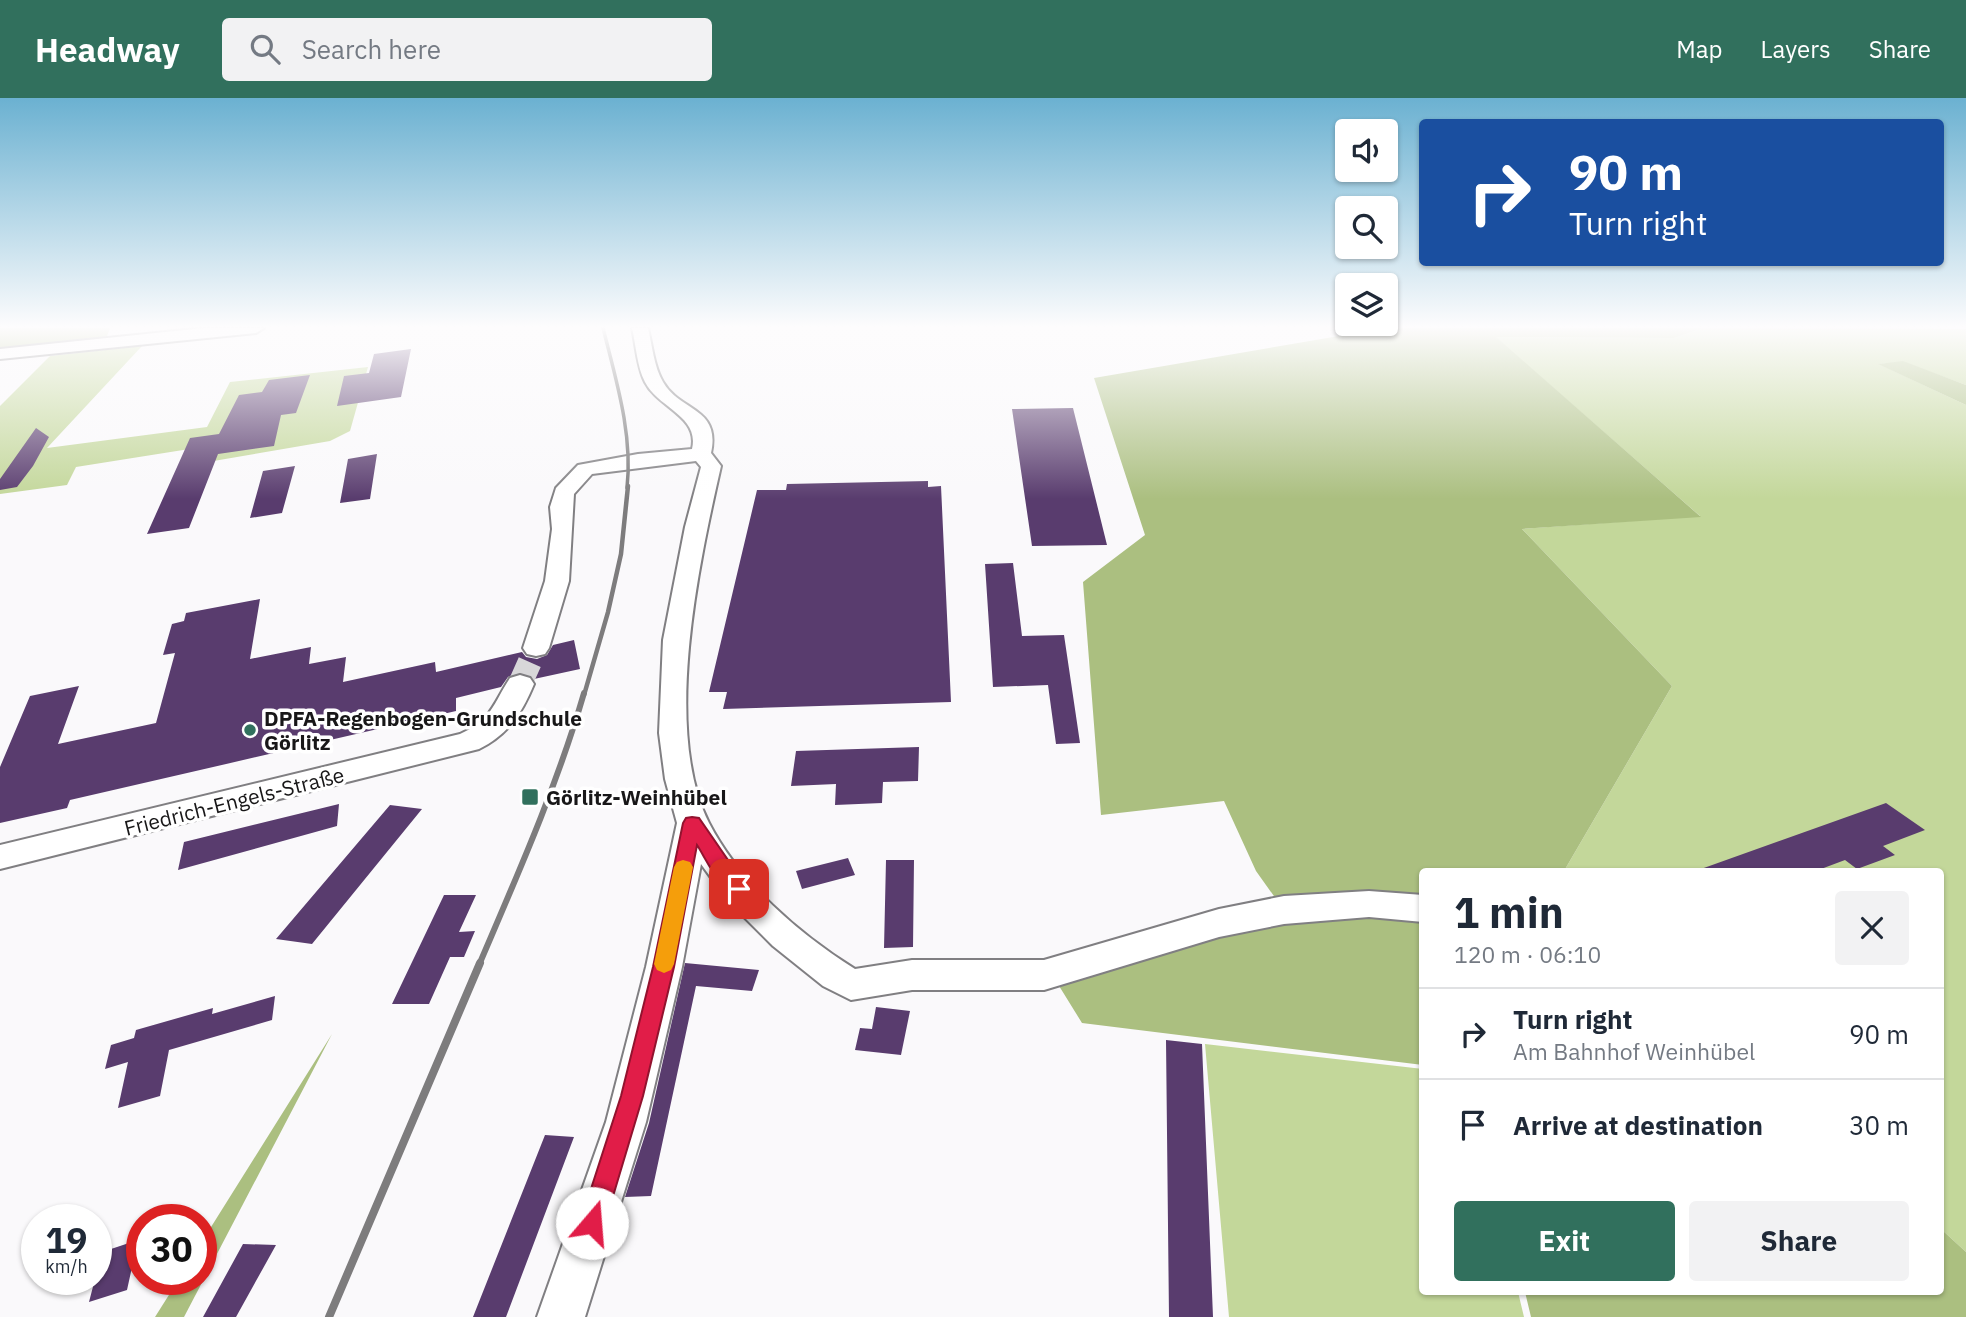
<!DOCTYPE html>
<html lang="en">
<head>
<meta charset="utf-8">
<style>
  :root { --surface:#fff; --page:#f2f2f3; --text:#1f2937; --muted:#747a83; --line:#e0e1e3; --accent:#31705d }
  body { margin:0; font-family:"IBM Plex Sans",sans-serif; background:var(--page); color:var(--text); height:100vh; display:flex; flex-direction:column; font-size:26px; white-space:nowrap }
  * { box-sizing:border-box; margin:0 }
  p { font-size:23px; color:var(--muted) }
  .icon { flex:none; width:38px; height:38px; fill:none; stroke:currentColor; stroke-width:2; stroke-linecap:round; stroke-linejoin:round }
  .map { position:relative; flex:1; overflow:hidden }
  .sheet { position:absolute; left:1419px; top:770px; width:525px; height:427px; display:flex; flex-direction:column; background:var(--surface); border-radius:7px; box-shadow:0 2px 5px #0004 }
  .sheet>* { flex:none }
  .hud { position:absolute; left:1419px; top:21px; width:525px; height:147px; border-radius:7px; box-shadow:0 2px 5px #0004; background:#1a4fa0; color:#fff; overflow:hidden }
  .tools { position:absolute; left:1335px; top:21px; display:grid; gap:14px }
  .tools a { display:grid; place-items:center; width:63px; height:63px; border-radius:7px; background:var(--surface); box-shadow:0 2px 5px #0004; font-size:35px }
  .speed { position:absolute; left:21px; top:1106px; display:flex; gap:14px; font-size:35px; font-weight:700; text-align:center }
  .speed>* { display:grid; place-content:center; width:91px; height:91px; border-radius:50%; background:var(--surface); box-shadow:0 2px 5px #0004; line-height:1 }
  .speed small { font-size:18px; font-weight:400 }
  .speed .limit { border:10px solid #d22; background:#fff; color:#111 }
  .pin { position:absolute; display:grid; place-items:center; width:60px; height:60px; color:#fff; margin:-30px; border-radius:14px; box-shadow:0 4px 10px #0006 }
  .me { position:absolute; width:77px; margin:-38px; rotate:18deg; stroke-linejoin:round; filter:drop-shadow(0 0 5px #0008) }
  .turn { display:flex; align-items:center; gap:24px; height:147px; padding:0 35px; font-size:32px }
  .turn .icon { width:91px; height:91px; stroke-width:2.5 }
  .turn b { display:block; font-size:49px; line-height:60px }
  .round { display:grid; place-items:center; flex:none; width:74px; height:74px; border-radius:7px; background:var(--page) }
  .summary { display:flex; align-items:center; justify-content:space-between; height:119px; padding:0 35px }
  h1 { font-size:42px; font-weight:800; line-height:52px }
  .primary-button { display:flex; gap:14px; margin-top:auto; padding:14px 35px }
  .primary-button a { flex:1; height:80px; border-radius:7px; background:var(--accent); color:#fff; font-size:28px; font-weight:800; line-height:80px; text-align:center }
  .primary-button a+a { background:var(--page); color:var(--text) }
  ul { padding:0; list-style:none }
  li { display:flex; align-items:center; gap:21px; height:91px; padding:0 35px; border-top:2px solid var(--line) }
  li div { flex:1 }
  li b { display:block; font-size:26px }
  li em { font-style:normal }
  header { display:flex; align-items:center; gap:42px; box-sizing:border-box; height:98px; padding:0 35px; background:var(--accent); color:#fff }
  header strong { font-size:33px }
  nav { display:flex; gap:38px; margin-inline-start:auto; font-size:24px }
  .search { width:490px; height:63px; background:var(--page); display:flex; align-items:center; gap:18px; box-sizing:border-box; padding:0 24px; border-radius:7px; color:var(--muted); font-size:26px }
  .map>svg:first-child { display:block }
  .green { fill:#c3d79a }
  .forest { fill:#abbf80 }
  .building { fill:#593c6e }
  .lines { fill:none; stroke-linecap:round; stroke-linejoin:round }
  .minor-tunnel { stroke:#d8d7d9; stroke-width:24; stroke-dasharray:24 12; stroke-linecap:butt }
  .minor-casing { stroke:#807f82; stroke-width:4 }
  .minor { fill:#fff; fill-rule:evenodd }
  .rail-far3 { stroke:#7d7c7d; stroke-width:3.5 }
  .rail-far2 { stroke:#7d7c7d; stroke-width:4.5 }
  .rail-far1 { stroke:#7d7c7d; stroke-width:6 }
  .rail { stroke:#7d7c7d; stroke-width:8 }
  .route { fill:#e11d48; stroke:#92132f; stroke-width:2 }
  .slow { fill:#f59e0b }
  .poi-dot { fill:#31705d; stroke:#fff; stroke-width:2.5 }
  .labels { text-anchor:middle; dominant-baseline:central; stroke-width:7; stroke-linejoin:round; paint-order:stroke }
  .poi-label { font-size:21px; font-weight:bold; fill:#181718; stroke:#fff; text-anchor:start }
  .street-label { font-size:21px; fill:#181718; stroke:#fff }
</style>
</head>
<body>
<header>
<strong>Headway</strong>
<div class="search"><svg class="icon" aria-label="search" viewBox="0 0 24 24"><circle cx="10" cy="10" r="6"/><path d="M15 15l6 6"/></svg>Search here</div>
<nav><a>Map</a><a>Layers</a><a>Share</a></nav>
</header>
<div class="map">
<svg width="1966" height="1219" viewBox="0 0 1966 1219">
  <rect width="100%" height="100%" fill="#faf9fb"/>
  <path class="green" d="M 1704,230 L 1966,231 L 1966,287 L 1903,264 L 1879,266 L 1966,307 L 1966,1154 L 1941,1131 L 1941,774 L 1564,773 L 1672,588 L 1522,431 L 1700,418 L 1495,239 L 1674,240 Z
    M 142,248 L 47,350 L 207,329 L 230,284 L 368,269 L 350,333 L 330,343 L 196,366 L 202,349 L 76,369 L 67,387 L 0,396 L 0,308 L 50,258 Z
    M 1205,946 L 1423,971 L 1423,1194 L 1518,1194 L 1524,1219 L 1229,1219 Z"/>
  <path class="forest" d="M 0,230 L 110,230 L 106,241 L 0,252 Z
    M 1386,230 L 1704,230 L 1674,240 L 1496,239 L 1701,419 L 1522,431 L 1672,588 L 1564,773 L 1423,774 L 1423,796 L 1365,798 L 1281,808 L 1256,773 L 1224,703 L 1101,717 L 1083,484 L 1145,437 L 1094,280 Z
    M 1903,263 L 1966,287 L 1966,307 L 1878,266 Z
    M 1370,811 L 1423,823 L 1423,967 L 1082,925 L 1056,883 L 1288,817 Z
    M 332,936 L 184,1219 L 155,1219 L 179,1181 L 201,1181 L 201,1145 Z
    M 1941,1131 L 1966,1154 L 1966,1219 L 1531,1219 L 1525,1194 L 1941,1194 Z"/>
  <path class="building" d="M 411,251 L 401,299 L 337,308 L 344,278 L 369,275 L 374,256 Z
    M 310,277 L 296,315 L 281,317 L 274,348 L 218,356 L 189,430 L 147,436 L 190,340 L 219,336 L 239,297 L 262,294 L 269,282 Z
    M 1073,310 L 1107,447 L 1032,448 L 1012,311 Z
    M 36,330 L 49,339 L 33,368 L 17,389 L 0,392 L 0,381 Z
    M 377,356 L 370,401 L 340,405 L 348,361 Z
    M 295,368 L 282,415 L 250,420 L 263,373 Z
    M 928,383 L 928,389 L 941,388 L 951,604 L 723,611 L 727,594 L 709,594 L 757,392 L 786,392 L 787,386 Z
    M 1013,465 L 1022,538 L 1064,537 L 1080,645 L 1056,646 L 1048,587 L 993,589 L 985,466 Z
    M 260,501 L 250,561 L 311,549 L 309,566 L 346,559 L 343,584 L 435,564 L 436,574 L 522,554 L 526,559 L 537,561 L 547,557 L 553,547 L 574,542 L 580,571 L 534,581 L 531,577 L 519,574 L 508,579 L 501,589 L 456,600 L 456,613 L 70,702 L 67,710 L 0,725 L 0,669 L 30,598 L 79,588 L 58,646 L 156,625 L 175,555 L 163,557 L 172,526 L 184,523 L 186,515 Z
    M 919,649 L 918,683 L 883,684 L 882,705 L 835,707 L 836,686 L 791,688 L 796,653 Z
    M 1886,705 L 1925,732 L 1883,748 L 1895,757 L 1857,771 L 1845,762 L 1813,774 L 1701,774 L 1701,771 Z
    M 339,706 L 337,728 L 178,772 L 184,744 Z
    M 390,707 L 422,711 L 312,846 L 276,841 Z
    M 848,760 L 855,777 L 802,791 L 796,773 Z
    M 886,762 L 914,762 L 913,849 L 884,850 Z
    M 444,797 L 476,797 L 459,834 L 475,833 L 464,859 L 450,859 L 429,906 L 392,906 Z
    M 685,865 L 759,872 L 752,893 L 696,888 L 651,1098 L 625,1099 L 649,1025 Z
    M 275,898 L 272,922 L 169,952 L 160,998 L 118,1010 L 128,964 L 105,971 L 111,947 L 134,940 L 136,932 L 213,910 L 212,916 Z
    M 876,909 L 910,913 L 901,957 L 855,952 L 860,930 L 872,931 Z
    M 1166,942 L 1202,946 L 1213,1219 L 1169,1219 Z
    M 545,1037 L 574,1039 L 506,1219 L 473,1219 Z
    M 138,1142 L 127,1192 L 89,1204 L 102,1154 Z
    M 243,1146 L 276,1147 L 236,1219 L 203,1219 Z"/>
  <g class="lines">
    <path class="minor-tunnel" d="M 520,586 L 536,550"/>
    <g class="minor-casing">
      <path id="minor" d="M 204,230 L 264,230 L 256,235 L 0,261 L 0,251 Z
        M 632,230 L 648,230 C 652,247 654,269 663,284 C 680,314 721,309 711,355 L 721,368 C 699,465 662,633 709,725 C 740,785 799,836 855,871 L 912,862 L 1044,862 L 1219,811 L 1284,798 L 1369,793 L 1423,797 L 1423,824 L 1369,819 L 1284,826 L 1219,839 L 1044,892 L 912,892 L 851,902 L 823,888 L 773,848 L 728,803 L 701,766 L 682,869 L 646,1024 L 585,1219 L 537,1219 L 606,1024 L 646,869 L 677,725 L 665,681 L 659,635 L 663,542 L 685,429 L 701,369 L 696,363 L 592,376 L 574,396 L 569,483 L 549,550 L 545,556 L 536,558 L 527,556 L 523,550 L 545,483 L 552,431 L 550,409 L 556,390 L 578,367 L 638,356 L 692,351 C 700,318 658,310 645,284 C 637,269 636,247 632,230 Z
        M 520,577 L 530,580 L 534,586 C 522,615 508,637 479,651 L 0,771 L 0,747 L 460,636 C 492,622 493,606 510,580 Z"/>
    </g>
    <use href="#minor" class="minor"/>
    <path class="rail-far3" d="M 603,230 C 616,282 633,336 627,390"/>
    <path class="rail-far2" d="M 584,597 L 608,514 L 621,456 L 628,388"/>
    <path class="rail-far1" d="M 479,867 C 517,778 557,688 584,595"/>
    <path class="rail" d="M 329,1219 L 480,865"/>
  </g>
  <linearGradient id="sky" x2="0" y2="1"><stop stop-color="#6bb1d1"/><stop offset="0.57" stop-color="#fdfcfd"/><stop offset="1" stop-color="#fdfcfd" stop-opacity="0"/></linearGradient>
  <rect width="1966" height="401" fill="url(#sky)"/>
  <path class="route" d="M 692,719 L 699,720 L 748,791 L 745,796 C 724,803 707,762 697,747 L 674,869 L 643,998 L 605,1125 L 601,1134 L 592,1138 L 584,1134 L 580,1125 L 621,998 L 653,869 L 683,725 L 686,720 Z"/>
  <path class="slow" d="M 683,762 L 690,764 L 693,769 L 674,866 L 671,872 L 664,875 L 657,872 L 654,866 L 674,769 L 677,764 Z"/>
  <g class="poi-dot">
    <circle cx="250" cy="632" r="7"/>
    <rect x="521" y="690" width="18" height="18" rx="3.5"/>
  </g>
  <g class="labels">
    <g class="poi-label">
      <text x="264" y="620">DPFA-Regenbogen-Grundschule<tspan x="264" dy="24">Görlitz</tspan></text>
      <text x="546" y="699">Görlitz-Weinhübel</text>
    </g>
    <g class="street-label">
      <text transform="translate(234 703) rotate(-14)">Friedrich-Engels-Straße</text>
    </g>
  </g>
</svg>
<div class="tools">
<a><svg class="icon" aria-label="sound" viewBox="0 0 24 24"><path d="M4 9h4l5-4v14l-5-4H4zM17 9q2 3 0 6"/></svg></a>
<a><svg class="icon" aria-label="search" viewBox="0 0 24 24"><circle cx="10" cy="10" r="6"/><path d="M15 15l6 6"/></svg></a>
<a><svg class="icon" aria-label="layers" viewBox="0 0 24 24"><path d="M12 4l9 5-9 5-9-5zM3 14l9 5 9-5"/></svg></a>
</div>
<div class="speed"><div>19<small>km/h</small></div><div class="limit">30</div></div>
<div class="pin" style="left:739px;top:791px;background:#d93025"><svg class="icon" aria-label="arrive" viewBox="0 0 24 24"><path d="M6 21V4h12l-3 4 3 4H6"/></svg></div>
<svg class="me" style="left:592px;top:1125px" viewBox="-20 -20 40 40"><circle r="19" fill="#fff"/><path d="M0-13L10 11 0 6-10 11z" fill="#e11d48"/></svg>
<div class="hud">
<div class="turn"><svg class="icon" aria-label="right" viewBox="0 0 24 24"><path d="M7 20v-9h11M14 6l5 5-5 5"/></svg><div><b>90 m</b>Turn right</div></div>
</div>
<section class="sheet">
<div class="summary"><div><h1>1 min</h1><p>120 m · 06:10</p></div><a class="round"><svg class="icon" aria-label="close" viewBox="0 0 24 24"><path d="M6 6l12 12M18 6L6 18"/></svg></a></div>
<ul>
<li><svg class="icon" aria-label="right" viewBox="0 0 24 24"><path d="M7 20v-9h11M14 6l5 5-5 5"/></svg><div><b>Turn right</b><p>Am Bahnhof Weinhübel</p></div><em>90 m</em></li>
<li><svg class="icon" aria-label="arrive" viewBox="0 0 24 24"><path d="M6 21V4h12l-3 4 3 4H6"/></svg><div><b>Arrive at destination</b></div><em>30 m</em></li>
</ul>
<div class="primary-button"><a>Exit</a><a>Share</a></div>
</section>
</div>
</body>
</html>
